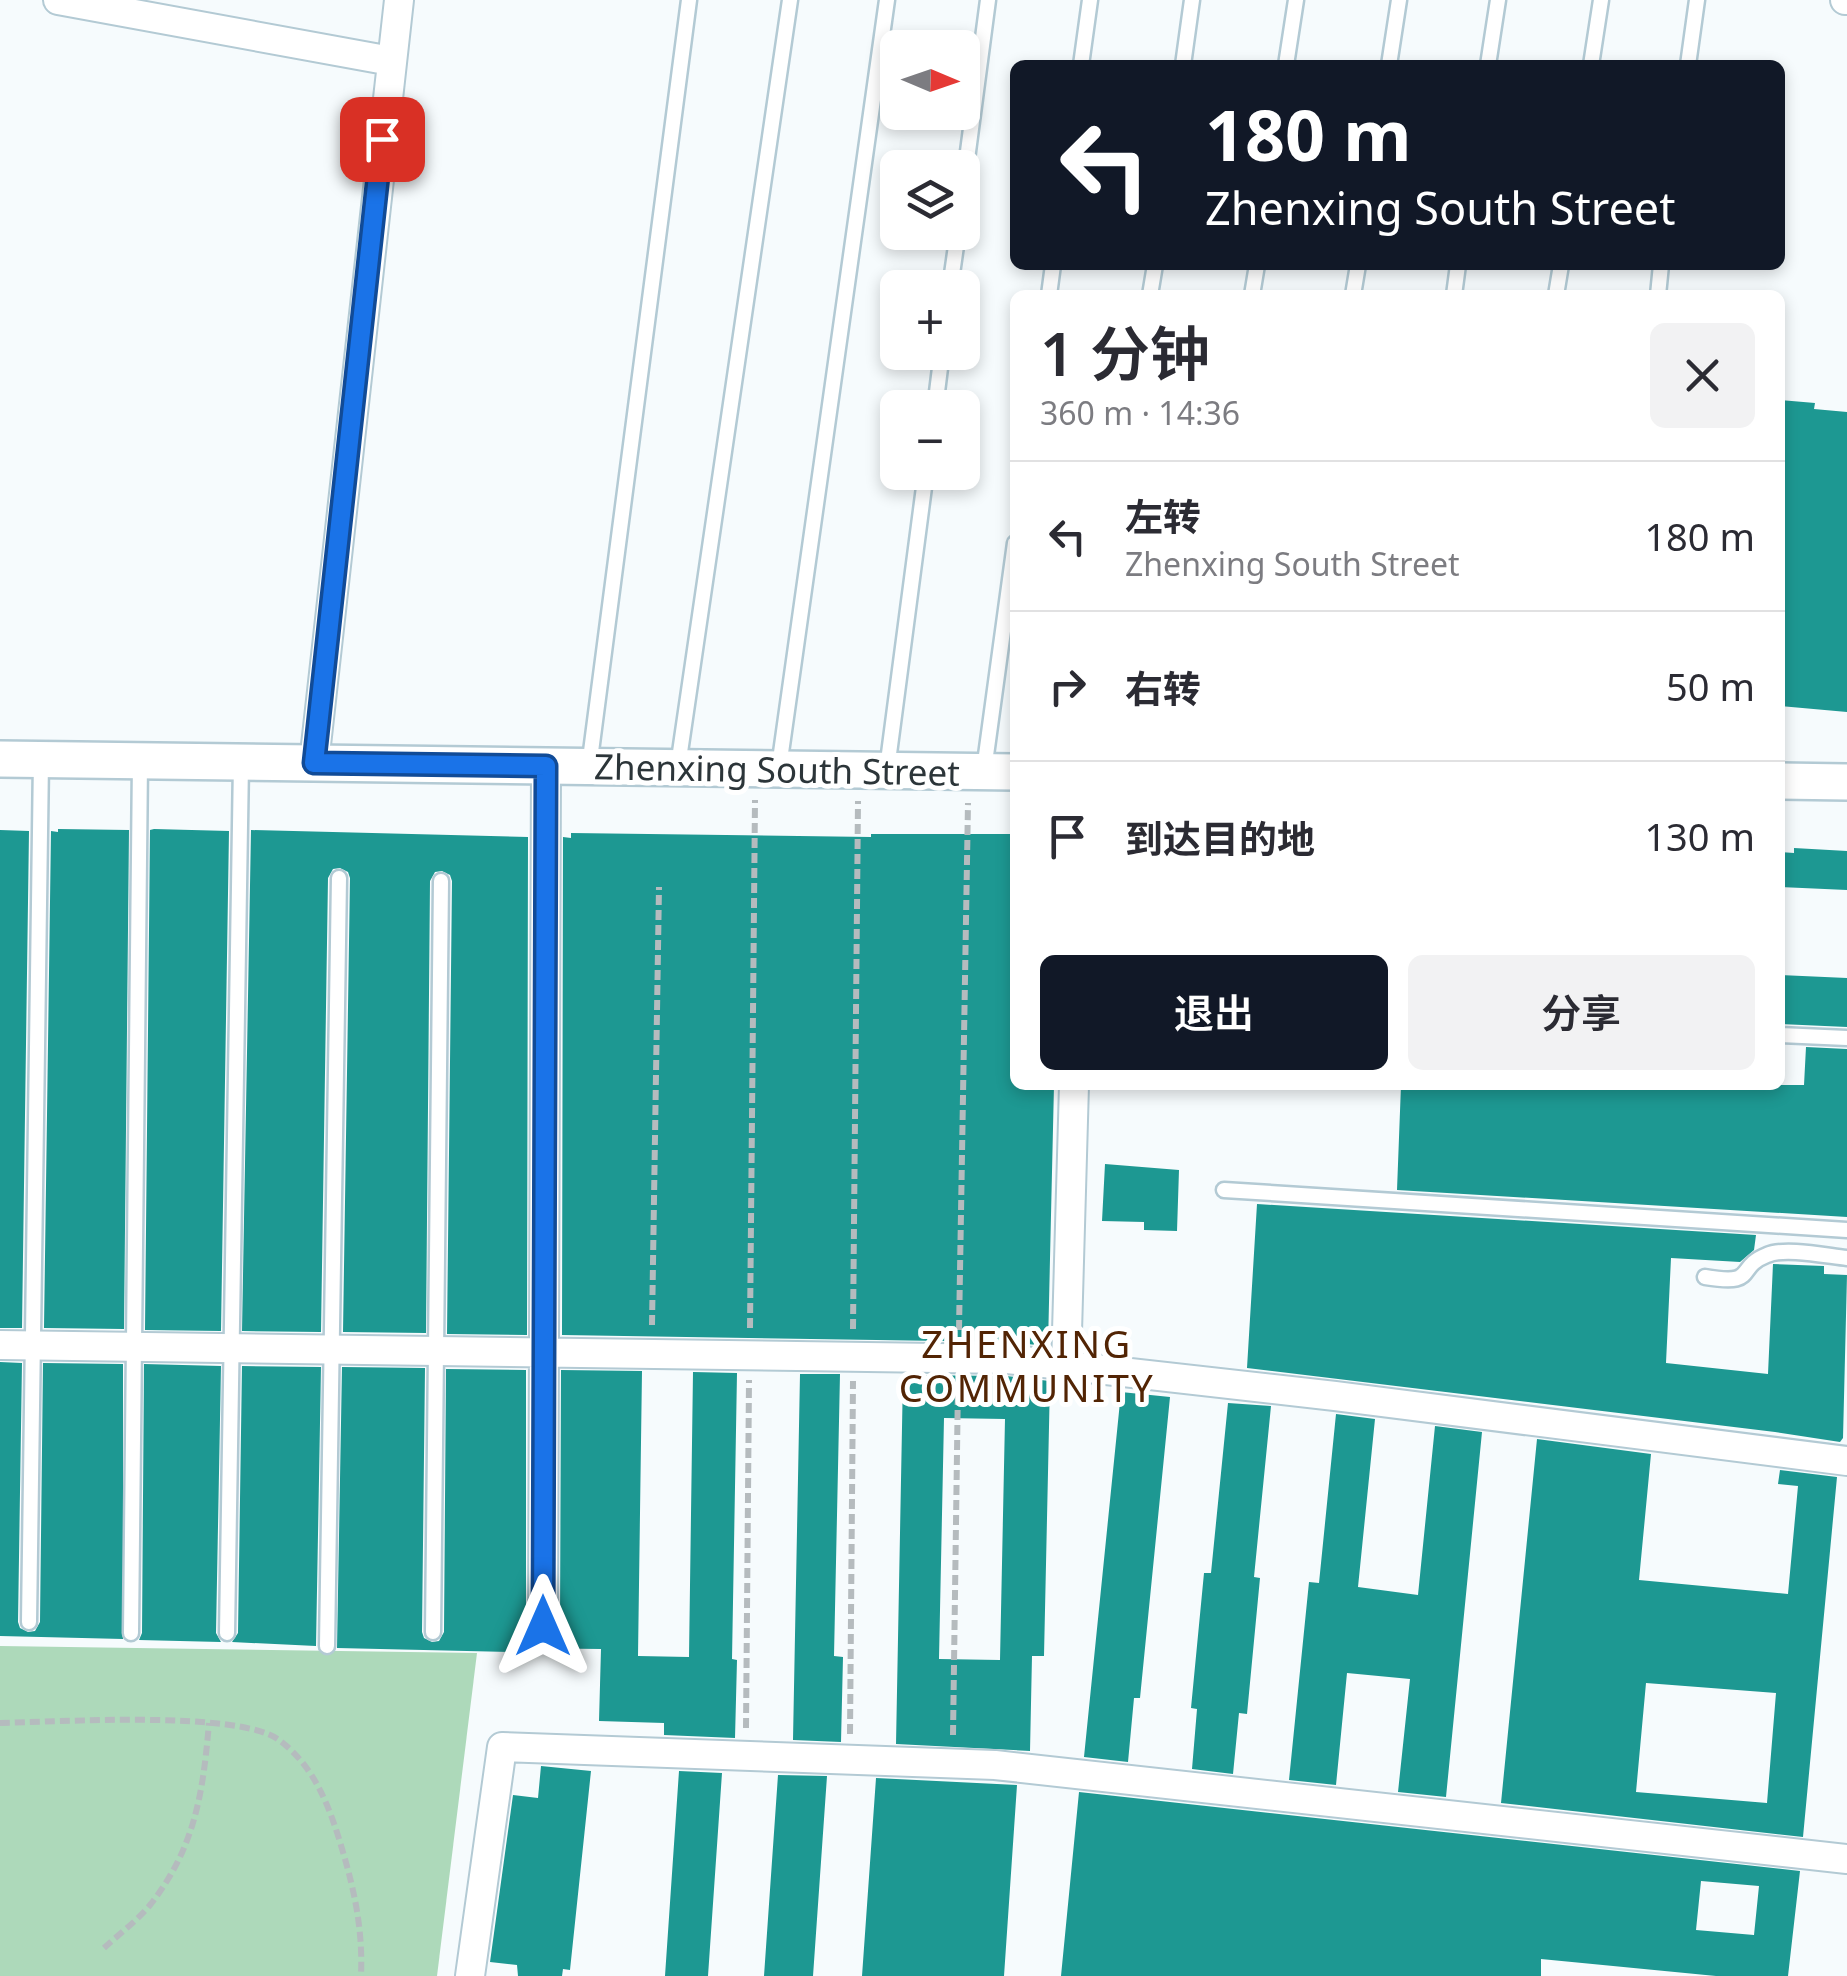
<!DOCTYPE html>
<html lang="zh">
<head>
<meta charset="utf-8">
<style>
  :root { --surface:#fff; --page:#f2f2f3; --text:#2b2b33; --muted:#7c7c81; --line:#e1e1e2; --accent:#111827 }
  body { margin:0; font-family:"Noto Sans","Noto Sans SC",sans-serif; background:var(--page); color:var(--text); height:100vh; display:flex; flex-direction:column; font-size:38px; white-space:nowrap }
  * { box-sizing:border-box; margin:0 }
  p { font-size:32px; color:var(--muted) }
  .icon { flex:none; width:55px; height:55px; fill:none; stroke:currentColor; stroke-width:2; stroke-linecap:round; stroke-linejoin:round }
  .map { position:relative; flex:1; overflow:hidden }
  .side { position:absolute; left:1010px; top:290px; width:775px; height:800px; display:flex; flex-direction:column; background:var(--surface); border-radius:15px; box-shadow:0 5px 15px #0003 }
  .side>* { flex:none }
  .banner { position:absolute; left:1010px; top:60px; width:775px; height:210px; border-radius:15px; box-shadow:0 5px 15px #0003; background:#111827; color:#fff; overflow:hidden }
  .needle { width:65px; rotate:92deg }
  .tools { position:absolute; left:880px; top:30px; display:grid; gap:20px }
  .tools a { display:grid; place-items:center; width:100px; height:100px; border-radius:15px; background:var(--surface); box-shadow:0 5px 15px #0003; font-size:50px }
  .pin { position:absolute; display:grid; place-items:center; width:85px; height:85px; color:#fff; margin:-42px; border-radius:20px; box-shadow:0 5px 15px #0006 }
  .me { position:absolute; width:110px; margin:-55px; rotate:0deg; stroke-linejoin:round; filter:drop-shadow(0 0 8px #0008) }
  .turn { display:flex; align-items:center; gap:35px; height:210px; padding:0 30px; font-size:45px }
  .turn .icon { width:130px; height:130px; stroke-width:2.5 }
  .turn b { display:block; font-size:70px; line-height:85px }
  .round { display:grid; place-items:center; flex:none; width:105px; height:105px; border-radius:15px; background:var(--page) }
  .head { display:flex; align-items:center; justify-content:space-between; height:170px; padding:0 30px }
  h1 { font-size:60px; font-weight:600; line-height:75px }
  .primary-button { display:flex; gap:20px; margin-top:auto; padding:20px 30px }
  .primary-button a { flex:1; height:115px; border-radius:15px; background:var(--accent); color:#fff; font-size:40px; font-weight:600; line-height:115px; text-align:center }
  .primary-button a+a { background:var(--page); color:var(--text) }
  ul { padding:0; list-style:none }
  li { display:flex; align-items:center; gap:30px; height:150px; padding:0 30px; border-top:2px solid var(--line) }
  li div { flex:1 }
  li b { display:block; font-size:38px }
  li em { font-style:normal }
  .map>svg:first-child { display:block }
  .green { fill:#add9ba }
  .building { fill:#1d9892; fill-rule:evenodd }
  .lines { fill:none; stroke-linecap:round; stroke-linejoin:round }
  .service-casing { stroke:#b3cad4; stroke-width:19 }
  .minor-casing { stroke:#b3cad4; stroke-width:32 }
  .tertiary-casing { stroke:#b3cad4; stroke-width:40 }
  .path { stroke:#b5bbbe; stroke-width:6; stroke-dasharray:10 5; stroke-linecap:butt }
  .service { stroke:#fff; stroke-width:14 }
  .minor { stroke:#fff; stroke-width:28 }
  .tertiary { stroke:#fff; stroke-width:35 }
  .route-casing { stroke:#114b97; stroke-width:25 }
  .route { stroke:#1a73e8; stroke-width:18 }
  .labels { text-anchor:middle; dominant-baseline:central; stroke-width:10; stroke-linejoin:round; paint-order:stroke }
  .street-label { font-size:35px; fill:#2c3539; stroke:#fff }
  .neighbourhood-label { font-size:38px; letter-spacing:2.5px; fill:#522404; stroke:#fff }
</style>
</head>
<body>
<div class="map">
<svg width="1847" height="1976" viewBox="0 0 1847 1976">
  <rect width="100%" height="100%" fill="#f6fbfd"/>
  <path class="green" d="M 0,1646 L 477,1653 L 437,1976 L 0,1976 Z"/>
  <path class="building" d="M 1780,400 L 1815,403 L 1814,409 L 1847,412 L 1847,712 L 1780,706 Z
    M 58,829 L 129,830 L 124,1329 L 44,1328 L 51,831 L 58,832 Z
    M 154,829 L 229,831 L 221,1331 L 145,1330 L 150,830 Z
    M 0,830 L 29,831 L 22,1328 L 0,1328 Z
    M 251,830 L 528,837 L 527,1335 L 447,1334 L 452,881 L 450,875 L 442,871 L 435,872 L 430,881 L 426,1333 L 343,1332 L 350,878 L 348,872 L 340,868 L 333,869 L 328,878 L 321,1332 L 242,1331 Z
    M 571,833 L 871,837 L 871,834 L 1015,834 L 1015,1085 L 1054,1085 L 1048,1346 L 1007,1342 L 562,1335 L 563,837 L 571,838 Z
    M 1794,848 L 1847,851 L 1847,890 L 1780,887 L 1780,852 L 1794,853 Z
    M 1780,975 L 1847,978 L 1847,1027 L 1780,1024 Z
    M 1806,1047 L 1847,1049 L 1847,1217 L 1397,1190 L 1401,1085 L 1804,1085 Z
    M 1105,1164 L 1179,1170 L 1177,1231 L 1144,1230 L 1144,1222 L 1102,1221 Z
    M 1257,1204 L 1756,1235 L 1754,1250 L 1740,1262 L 1671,1258 L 1666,1363 L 1768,1374 L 1773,1264 L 1824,1266 L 1824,1274 L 1847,1275 L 1843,1438 L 1840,1442 L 1775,1432 L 1247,1368 Z
    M 0,1362 L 22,1363 L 18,1622 L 20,1628 L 28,1632 L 35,1631 L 40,1622 L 43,1363 L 123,1364 L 123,1639 L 0,1636 Z
    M 144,1364 L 221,1366 L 216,1633 L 221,1642 L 139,1640 L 142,1633 Z
    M 242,1366 L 321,1367 L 316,1646 L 232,1642 L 238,1633 Z
    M 342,1367 L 425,1368 L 422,1632 L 424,1638 L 432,1642 L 439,1641 L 444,1632 L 446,1369 L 526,1370 L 526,1625 L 528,1634 L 542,1642 L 552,1640 L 560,1625 L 561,1370 L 642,1371 L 638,1656 L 689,1657 L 693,1372 L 737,1373 L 732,1659 L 737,1660 L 735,1738 L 664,1735 L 664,1723 L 599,1721 L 601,1649 L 515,1648 L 515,1652 L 337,1648 Z
    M 800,1374 L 840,1374 L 834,1656 L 843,1657 L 841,1742 L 793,1740 Z
    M 903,1375 L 1006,1376 L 1050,1381 L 1044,1656 L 1032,1656 L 1030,1751 L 896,1744 ZM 944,1418 L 1005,1419 L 1000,1660 L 939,1659 Z
    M 1121,1392 L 1170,1397 L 1140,1698 L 1134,1698 L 1128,1762 L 1084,1757 Z
    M 1228,1403 L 1271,1406 L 1254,1577 L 1260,1578 L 1247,1714 L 1239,1713 L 1233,1774 L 1192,1769 L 1197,1709 L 1191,1708 L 1204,1573 L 1211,1573 Z
    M 1336,1414 L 1375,1419 L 1358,1587 L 1418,1595 L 1435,1426 L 1482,1432 L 1446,1797 L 1398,1792 L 1410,1679 L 1347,1673 L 1336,1785 L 1289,1780 L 1309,1582 L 1319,1583 Z
    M 1537,1439 L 1651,1454 L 1639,1580 L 1788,1594 L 1798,1486 L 1778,1484 L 1780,1470 L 1837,1477 L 1803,1837 L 1501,1803 ZM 1646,1683 L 1776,1693 L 1767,1803 L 1636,1792 Z
    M 541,1766 L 591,1771 L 570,1970 L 563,1969 L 562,1976 L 518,1976 L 517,1965 L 490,1962 L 513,1795 L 538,1798 Z
    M 679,1771 L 722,1773 L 708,1976 L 665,1976 Z
    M 778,1775 L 827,1776 L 813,1976 L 764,1976 Z
    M 876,1778 L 1017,1785 L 1004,1976 L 862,1976 Z
    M 1079,1792 L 1800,1871 L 1788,1976 L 1716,1976 L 1541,1959 L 1541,1976 L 1061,1976 ZM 1701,1881 L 1759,1886 L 1754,1935 L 1696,1930 Z"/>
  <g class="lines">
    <g class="service-casing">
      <path id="service" d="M 1081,65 L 1090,0
        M 1183,65 L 1192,0
        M 1286,65 L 1296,0
        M 1389,65 L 1399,0
        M 1488,65 L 1498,0
        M 1591,65 L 1601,0
        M 1688,65 L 1697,0
        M 962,197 L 988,0
        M 950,288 L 958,232
        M 1049,295 L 1053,265
        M 1150,295 L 1155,265
        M 1252,295 L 1257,265
        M 1353,295 L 1358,265
        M 1454,295 L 1458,265
        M 1556,295 L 1561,265
        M 1658,295 L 1661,265
        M 935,408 L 942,352
        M 678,766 L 790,0
        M 589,767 L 689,0
        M 779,767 L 887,0
        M 887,769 L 926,472
        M 984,770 L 1015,543
        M 1780,1035 L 1847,1038
        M 1224,1190 L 1847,1230
        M 1705,1277 C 1759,1286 1734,1268 1767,1255 C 1785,1247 1827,1256 1847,1258
        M 29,1622 L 41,760
        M 433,1632 L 441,881
        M 131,1633 L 140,761
        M 227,1633 L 241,763
        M 327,1646 L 339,878"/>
    </g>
    <g class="minor-casing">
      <path id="minor" d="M 58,0 L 391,61
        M 1845,0 L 1847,0
        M 314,763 L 399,0
        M 0,1345 L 1007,1359 L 1335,1396 L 1847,1461
        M 1066,1367 L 1074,1085
        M 543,1625 L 546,766
        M 470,1976 L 502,1747 L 995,1765 L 1847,1859"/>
    </g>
    <g class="tertiary-casing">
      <path id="tertiary" d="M 0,759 L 1015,772
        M 1780,781 L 1847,782"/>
    </g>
    <path class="path" d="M 652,1325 L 659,887
      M 750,1328 L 755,800
      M 853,1329 L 858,801
      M 959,1330 L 968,803
      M 0,1723 C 56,1722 239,1710 279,1740 C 313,1765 328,1803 340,1842 C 354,1888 363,1928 361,1976
      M 746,1728 L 749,1380
      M 850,1734 L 853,1381
      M 953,1735 L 958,1382
      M 104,1948 C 119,1934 137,1921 150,1905 C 195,1848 203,1793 209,1723"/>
    <use href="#service" class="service"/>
    <use href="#minor" class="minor"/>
    <use href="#tertiary" class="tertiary"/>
  </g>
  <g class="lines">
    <g class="route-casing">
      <path id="route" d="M 382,139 L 314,763 L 546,766 L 543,1626"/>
    </g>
    <use href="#route" class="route"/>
  </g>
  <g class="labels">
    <g class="street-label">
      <text transform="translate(777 769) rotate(1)">Zhenxing South Street</text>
    </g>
    <g class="neighbourhood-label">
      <text x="1027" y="1343">ZHENXING<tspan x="1027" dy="44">COMMUNITY</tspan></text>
    </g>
  </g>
</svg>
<div class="tools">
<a><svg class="needle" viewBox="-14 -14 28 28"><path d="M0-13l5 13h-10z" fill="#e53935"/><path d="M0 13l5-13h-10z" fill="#7c7c81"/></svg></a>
<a><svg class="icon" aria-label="layers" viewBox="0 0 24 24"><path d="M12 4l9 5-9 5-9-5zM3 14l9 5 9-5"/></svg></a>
<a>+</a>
<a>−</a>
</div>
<div class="pin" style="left:382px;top:139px;background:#d93025"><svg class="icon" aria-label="arrive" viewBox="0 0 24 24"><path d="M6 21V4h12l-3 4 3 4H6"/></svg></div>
<svg class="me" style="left:543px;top:1626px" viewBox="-20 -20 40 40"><path d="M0-17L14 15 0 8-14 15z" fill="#1a73e8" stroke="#fff" stroke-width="4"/></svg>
<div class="banner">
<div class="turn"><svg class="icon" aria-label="left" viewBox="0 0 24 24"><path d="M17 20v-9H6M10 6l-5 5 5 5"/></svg><div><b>180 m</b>Zhenxing South Street</div></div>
</div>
<section class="side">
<div class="head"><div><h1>1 分钟</h1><p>360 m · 14:36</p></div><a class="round"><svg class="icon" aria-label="close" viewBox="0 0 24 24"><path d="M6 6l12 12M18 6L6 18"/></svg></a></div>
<ul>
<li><svg class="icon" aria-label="left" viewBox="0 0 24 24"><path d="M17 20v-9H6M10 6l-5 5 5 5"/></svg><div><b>左转</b><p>Zhenxing South Street</p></div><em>180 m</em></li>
<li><svg class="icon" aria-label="right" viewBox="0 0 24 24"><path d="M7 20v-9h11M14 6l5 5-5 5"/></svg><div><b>右转</b></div><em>50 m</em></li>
<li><svg class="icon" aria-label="arrive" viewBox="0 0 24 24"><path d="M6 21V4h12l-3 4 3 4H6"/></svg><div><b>到达目的地</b></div><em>130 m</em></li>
</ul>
<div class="primary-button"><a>退出</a><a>分享</a></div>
</section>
</div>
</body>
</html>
